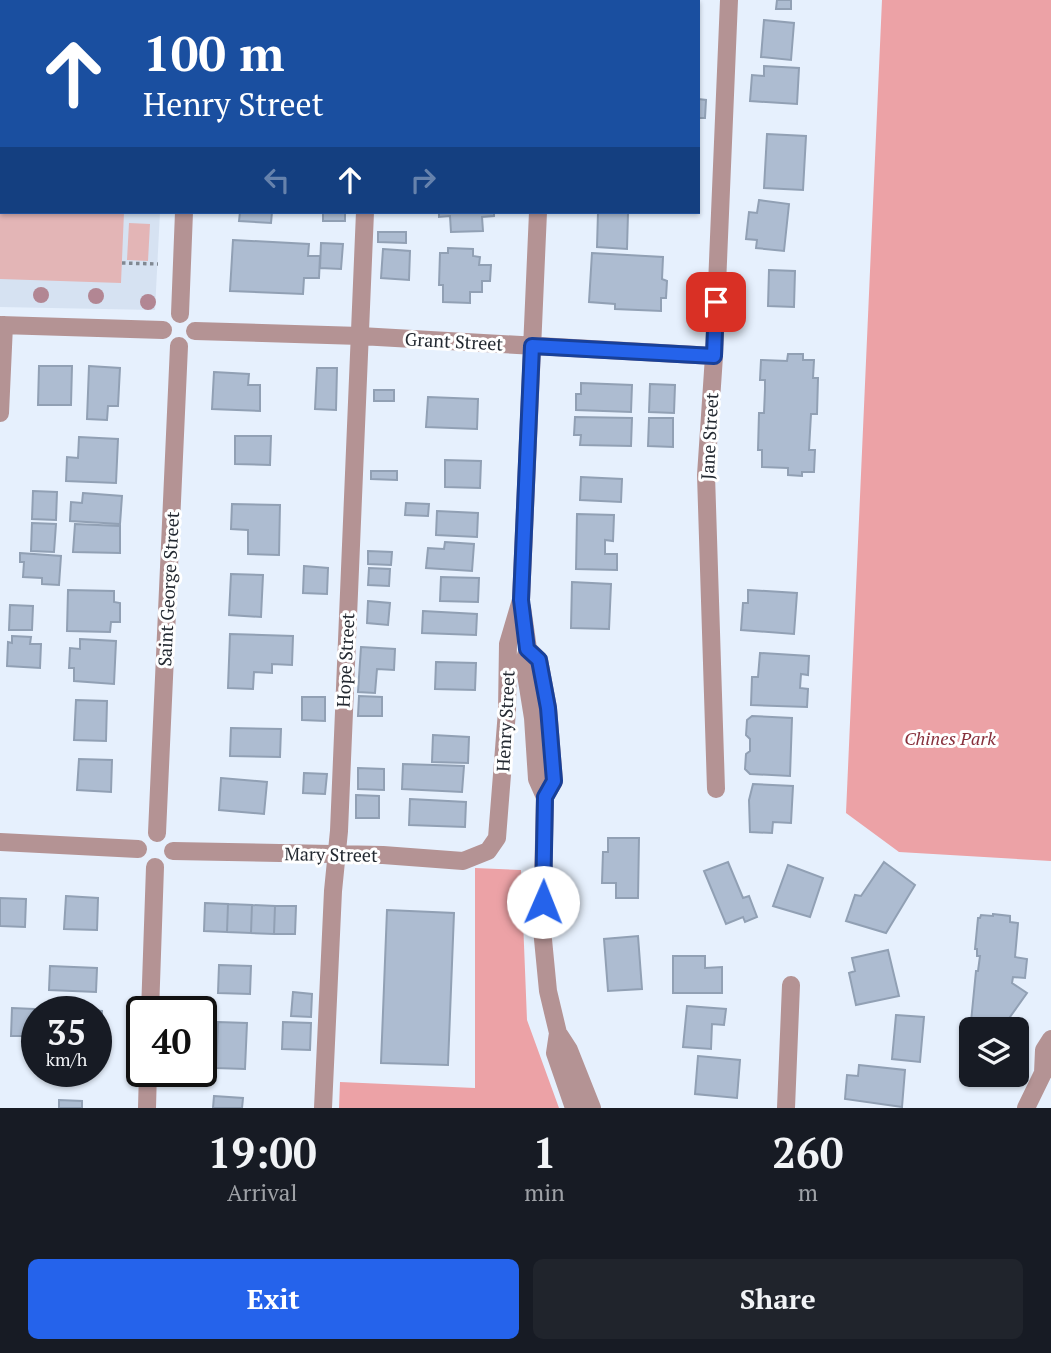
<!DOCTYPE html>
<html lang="en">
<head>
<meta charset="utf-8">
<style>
  :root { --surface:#171b24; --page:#20242c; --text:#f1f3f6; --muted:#9ea1a6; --accent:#2563eb }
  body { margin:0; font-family:"PT Serif",serif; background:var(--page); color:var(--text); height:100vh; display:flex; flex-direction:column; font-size:26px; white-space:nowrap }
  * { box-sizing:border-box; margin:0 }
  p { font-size:23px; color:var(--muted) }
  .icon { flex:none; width:38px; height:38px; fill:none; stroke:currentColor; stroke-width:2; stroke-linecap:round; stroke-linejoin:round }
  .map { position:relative; height:1108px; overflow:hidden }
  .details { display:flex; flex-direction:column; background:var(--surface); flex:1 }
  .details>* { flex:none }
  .hud { position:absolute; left:0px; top:0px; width:700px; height:214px; box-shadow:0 2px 5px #0004; background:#1a4fa0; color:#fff; overflow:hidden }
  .buttons { position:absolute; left:959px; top:1017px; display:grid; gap:14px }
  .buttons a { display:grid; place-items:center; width:70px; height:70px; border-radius:10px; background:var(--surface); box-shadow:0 2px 5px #0004; font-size:35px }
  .speed { position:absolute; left:21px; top:996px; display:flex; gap:14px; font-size:35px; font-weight:700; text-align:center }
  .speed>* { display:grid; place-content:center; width:91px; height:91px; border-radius:50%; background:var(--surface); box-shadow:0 2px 5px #0004; line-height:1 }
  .speed small { font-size:18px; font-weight:400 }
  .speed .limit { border:4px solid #111; border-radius:10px; background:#fff; color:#111 }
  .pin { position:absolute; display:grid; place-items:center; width:60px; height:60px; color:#fff; margin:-30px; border-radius:14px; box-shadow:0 4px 10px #0006 }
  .me { position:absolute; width:77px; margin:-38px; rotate:1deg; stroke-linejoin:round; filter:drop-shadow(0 0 5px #0008) }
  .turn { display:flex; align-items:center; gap:24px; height:147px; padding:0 28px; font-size:32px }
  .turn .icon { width:91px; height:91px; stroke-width:2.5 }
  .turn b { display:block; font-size:49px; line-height:60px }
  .lanes { display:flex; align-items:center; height:66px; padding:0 28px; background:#0003; justify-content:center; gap:35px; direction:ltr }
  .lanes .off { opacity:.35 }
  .eta { display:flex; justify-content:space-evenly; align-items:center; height:119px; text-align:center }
  .eta b { font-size:42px; font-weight:700; line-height:49px }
  .action { display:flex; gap:14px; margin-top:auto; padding:14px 28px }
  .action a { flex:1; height:80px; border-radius:10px; background:var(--accent); color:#fff; font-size:28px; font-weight:700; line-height:80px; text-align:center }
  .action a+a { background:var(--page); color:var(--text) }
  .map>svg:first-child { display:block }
  .built { fill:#d6e2f2 }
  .green { fill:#e3b5b6 }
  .forest { fill:#eca2a6 }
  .building { fill:#adbcd1; stroke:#91a0b4; stroke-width:2 }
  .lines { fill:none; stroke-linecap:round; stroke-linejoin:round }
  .path { stroke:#808892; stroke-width:3.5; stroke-dasharray:3.5 3.5; stroke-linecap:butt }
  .minor { stroke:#b49394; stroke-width:18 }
  .tree { fill:#b28693 }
  .route-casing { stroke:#184099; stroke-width:18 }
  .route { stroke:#2563eb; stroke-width:12 }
  .labels { text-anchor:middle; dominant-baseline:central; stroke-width:6; stroke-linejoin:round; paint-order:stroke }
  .street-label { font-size:18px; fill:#232931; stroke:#fff }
  .park-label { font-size:18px; font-style:italic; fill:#87303c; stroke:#fff }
</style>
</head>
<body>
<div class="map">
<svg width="1051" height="1108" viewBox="0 0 1051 1108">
  <rect width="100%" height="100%" fill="#e6f0fd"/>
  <path class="built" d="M 0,0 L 170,0 L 2,2 L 2,212 L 160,212 L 155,310 L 0,307 Z"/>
  <path class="green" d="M 0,95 L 2,212 L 124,212 L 121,283 L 0,279 Z
    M 129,223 L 150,224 L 148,261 L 127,260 Z"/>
  <path class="forest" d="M 882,0 L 1051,0 L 1051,861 L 899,852 L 846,813 Z
    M 475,868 L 521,870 L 527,1020 L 559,1108 L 339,1108 L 340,1082 L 475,1088 Z"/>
  <path class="building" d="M 5,0 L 116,0 L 3,2 Z
    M 247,0 L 307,0 L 247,2 Z
    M 443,0 L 473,0 L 497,2 L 443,2 Z
    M 604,0 L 651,0 L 604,2 Z
    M 666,0 L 696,0 L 666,2 Z
    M 777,0 L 791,0 L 791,9 L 776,9 Z
    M 2,4 L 2,74 L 0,74 Z
    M 764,20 L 794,23 L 791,60 L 761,57 Z
    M 764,66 L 799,68 L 797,104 L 750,101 L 752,75 L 764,76 Z
    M 698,99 L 706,100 L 705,118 L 698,118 Z
    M 767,134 L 806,136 L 803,190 L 764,188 Z
    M 759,200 L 789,204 L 784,251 L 756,248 L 757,240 L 746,239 L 749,212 L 757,213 Z
    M 240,212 L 272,212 L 271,223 L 239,221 Z
    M 323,212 L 345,212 L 345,221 L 323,221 Z
    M 439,212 L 494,212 L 494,216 L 482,217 L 483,231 L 451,232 L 450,216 L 439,217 Z
    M 598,212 L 628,213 L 627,249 L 597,247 Z
    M 378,232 L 406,232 L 406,243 L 378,242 Z
    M 233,240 L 309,244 L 308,256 L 320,256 L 319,278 L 304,278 L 303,294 L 230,291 Z
    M 321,243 L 343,244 L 341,269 L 320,268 Z
    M 448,248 L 473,249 L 473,256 L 480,257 L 479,265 L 491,265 L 490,281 L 482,281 L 482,292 L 470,292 L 470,303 L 443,302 L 443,285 L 439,285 L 440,253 L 448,253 Z
    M 383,249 L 410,251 L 409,280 L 381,278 Z
    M 592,253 L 663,257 L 662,279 L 667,281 L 666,298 L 661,298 L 661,311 L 615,309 L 615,304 L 589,302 Z
    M 769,270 L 795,271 L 794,307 L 768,306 Z
    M 788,354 L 803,354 L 803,360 L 814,360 L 813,378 L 818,378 L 817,414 L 811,414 L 809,450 L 815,450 L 814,472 L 802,472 L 802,476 L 788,475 L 788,468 L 762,467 L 762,450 L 758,450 L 759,413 L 764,413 L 765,389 L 765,380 L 760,380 L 761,360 L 787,361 Z
    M 39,366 L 72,366 L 71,405 L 38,405 Z
    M 89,366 L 120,368 L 118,406 L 108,406 L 107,420 L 87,419 Z
    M 317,368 L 337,368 L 336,410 L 315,409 Z
    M 214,372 L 249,374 L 248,385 L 260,385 L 260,411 L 212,409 Z
    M 581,383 L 632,385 L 631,412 L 576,410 L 576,394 L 581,394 Z
    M 650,384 L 675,385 L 674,413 L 649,412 Z
    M 374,390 L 394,390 L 394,401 L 374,401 Z
    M 428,397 L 478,399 L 477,429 L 426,427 Z
    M 575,417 L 632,418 L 631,446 L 580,445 L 581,435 L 574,435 Z
    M 649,418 L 673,418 L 673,447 L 648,446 Z
    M 235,436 L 271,436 L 270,465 L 235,464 Z
    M 79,437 L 118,439 L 116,483 L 66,481 L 67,457 L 78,458 Z
    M 445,460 L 481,461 L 480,488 L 445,487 Z
    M 371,471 L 397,471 L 397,480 L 371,479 Z
    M 581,477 L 622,479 L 621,502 L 580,500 Z
    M 33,491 L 57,492 L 56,520 L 32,519 Z
    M 83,493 L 122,496 L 120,524 L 70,521 L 71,502 L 82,503 Z
    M 406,503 L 429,504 L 428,516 L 405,515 Z
    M 232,504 L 280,505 L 279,555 L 248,554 L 248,530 L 231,529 Z
    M 437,511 L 478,513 L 477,537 L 436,535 Z
    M 577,514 L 614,515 L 613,541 L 605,540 L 605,554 L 617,554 L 617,570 L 576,569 Z
    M 32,523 L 56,524 L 54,552 L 31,551 Z
    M 75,524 L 120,526 L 120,553 L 73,552 Z
    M 445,542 L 474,544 L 472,571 L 426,568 L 428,548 L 444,549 Z
    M 368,551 L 392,552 L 391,565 L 368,564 Z
    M 20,553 L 61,556 L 59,585 L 42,584 L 42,578 L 23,577 L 24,562 L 20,562 Z
    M 304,566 L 328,568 L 327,594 L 303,593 Z
    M 369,568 L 390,569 L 389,586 L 368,585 Z
    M 231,574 L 263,575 L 261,617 L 229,615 Z
    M 441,577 L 479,578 L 478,602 L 440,601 Z
    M 572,582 L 611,584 L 609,629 L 571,628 Z
    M 68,590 L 114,591 L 114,602 L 120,603 L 120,622 L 111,622 L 110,632 L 67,631 Z
    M 748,590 L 797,593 L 794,634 L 741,630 L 743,603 L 748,603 Z
    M 368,601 L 390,603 L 388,625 L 367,623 Z
    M 10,605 L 33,606 L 32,630 L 9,630 Z
    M 423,611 L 477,614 L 476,635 L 422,633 Z
    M 230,634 L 293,636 L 292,665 L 272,664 L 272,673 L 254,672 L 253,689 L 228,688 Z
    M 12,636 L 31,637 L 30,644 L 41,644 L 40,668 L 7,666 L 8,642 L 12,643 Z
    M 80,639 L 116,641 L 114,684 L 74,681 L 74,668 L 69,668 L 70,648 L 80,649 Z
    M 361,647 L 395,649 L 394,670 L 377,669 L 375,693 L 358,692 Z
    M 760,653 L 809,656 L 808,675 L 801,674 L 800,688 L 808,689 L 807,707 L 751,705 L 752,677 L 758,677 Z
    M 436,662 L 476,663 L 475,690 L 435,689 Z
    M 359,696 L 382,697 L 382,716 L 358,716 Z
    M 302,697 L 325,697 L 325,721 L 302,720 Z
    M 76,700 L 107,701 L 106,741 L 74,740 Z
    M 752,716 L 792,718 L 790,776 L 750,774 L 745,769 L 746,754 L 750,751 L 750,739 L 746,735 L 747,720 Z
    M 231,728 L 281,729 L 280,757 L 230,756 Z
    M 433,735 L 469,737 L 468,763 L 432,762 Z
    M 79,759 L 112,760 L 111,792 L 77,790 Z
    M 403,764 L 464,766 L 462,792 L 402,789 Z
    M 358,768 L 384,769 L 384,790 L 358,789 Z
    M 304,773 L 327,774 L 325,794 L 303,793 Z
    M 221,778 L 267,782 L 264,814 L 219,810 Z
    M 753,784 L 793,786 L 791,823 L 773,822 L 772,833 L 750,832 L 749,800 Z
    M 356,795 L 379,796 L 379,818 L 356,818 Z
    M 410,799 L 466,802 L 465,827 L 409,825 Z
    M 608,838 L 639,838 L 638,898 L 616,898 L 616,883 L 602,883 L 603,852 L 608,852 Z
    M 728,862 L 743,898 L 749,896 L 757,917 L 745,922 L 743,917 L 726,924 L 704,871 Z
    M 884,862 L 915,885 L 886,933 L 846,921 L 855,895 L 861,896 Z
    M 788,865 L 823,878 L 810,917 L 773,906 Z
    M 66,896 L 98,898 L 97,930 L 64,929 Z
    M 0,898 L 26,899 L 25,927 L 0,926 Z
    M 205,903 L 228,904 L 227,932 L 204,931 Z
    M 228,904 L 252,905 L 251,933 L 227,932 Z
    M 252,905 L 275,906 L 274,934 L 251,933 Z
    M 275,906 L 296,906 L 295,934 L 274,934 Z
    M 387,910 L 454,913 L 448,1065 L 381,1063 Z
    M 993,914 L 1010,916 L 1010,922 L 1018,923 L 1015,957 L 1027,959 L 1025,978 L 1013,977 L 1012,983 L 1027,993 L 1005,1024 L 999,1026 L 999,1029 L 971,1029 L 970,1032 L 976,971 L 978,971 L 980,956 L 977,956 L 977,949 L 975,949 L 978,918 L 980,918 L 981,915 L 993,916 Z
    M 638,936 L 642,989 L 608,991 L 604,939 Z
    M 888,950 L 899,996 L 856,1005 L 849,973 L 855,971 L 852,958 Z
    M 673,956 L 705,956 L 705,968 L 722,967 L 722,993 L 673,993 Z
    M 219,965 L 251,966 L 250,994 L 218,993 Z
    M 50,966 L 97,968 L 96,992 L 49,990 Z
    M 293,992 L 312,994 L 311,1017 L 291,1016 Z
    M 687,1006 L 726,1009 L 724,1025 L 712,1024 L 711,1049 L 683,1047 Z
    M 12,1008 L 34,1009 L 33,1036 L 11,1036 Z
    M 56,1009 L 102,1011 L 101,1039 L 96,1039 L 96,1012 L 56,1012 Z
    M 896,1015 L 924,1017 L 920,1062 L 892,1059 Z
    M 218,1022 L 247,1023 L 245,1069 L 216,1068 Z
    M 283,1022 L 311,1023 L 310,1050 L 282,1049 Z
    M 698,1056 L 740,1060 L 737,1098 L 695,1094 Z
    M 859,1065 L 905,1070 L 902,1107 L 845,1099 L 847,1075 L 858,1076 Z
    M 214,1096 L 243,1098 L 242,1108 L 213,1108 Z
    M 59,1100 L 82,1101 L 82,1108 L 59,1108 Z"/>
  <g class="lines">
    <path class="path" d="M 122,263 L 158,264"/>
    <path class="minor" d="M 193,2 L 193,0
      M 373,2 L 373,0
      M 547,2 L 547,0
      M 180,314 L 184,212
      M 0,325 L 163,330
      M 195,331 L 360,336 L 714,356
      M 0,413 L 4,325
      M 522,607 L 528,649 L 524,662 L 533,718 L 537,779 L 545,797 L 542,929 L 548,991 L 558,1033 L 569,1050 L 592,1108
      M 528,649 L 539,660 L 548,708 L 554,781 L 545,797
      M 716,789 L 706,475 L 714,356 L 729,0
      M 157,833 L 179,346
      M 0,842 L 138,849
      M 173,851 L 383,855 L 463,861 L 488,851 L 497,838 L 507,711 L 508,644 L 521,600 L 538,212
      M 150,1012 L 155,867
      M 558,1033 L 555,1053 L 574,1108
      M 1043,1073 L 1044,1050 L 1051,1039
      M 147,1108 L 148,1071
      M 323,1108 L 333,891 L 339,831 L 365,212
      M 786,1108 L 791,985
      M 1026,1108 L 1043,1073 L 1051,1065"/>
  </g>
  <g class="tree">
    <circle cx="41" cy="295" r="8"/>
    <circle cx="96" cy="296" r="8"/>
    <circle cx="148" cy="302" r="8"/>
  </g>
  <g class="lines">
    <g class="route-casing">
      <path id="route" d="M 543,902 L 545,797 L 554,781 L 548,708 L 539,660 L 527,649 L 521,600 L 532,346 L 714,356 L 716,302"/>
    </g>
    <use href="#route" class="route"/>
  </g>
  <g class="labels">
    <g class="street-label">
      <text transform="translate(454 341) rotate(3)">Grant Street</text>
      <text transform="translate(709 436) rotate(-87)">Jane Street</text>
      <text transform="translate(168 589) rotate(-87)">Saint George Street</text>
      <text transform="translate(345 660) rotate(-87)">Hope Street</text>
      <text transform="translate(505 721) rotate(-87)">Henry Street</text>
      <text transform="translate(331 854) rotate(1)">Mary Street</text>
    </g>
    <g class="park-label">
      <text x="950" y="738">Chines Park</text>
    </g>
  </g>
</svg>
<div class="buttons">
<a><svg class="icon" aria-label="layers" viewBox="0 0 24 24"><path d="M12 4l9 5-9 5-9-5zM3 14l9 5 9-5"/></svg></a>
</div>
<div class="speed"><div>35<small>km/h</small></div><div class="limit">40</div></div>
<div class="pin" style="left:716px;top:302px;background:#d93025"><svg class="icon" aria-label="arrive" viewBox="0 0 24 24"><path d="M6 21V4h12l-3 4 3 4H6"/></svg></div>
<svg class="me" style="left:543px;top:902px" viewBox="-20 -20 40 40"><circle r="19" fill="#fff"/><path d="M0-13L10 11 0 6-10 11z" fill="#2563eb"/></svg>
<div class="hud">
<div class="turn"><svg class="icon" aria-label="ahead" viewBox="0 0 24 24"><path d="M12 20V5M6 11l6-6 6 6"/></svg><div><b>100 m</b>Henry Street</div></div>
<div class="lanes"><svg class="icon off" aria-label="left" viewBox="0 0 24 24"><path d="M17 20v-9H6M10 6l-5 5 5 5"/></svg><svg class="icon" aria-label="ahead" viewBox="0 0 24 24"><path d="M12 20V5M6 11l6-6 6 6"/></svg><svg class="icon off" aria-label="right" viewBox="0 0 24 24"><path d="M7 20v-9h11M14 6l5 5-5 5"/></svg></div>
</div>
</div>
<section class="details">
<div class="eta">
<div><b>19:00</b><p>Arrival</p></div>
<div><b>1</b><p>min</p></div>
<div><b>260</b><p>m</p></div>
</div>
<div class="action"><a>Exit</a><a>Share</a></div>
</section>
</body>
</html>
